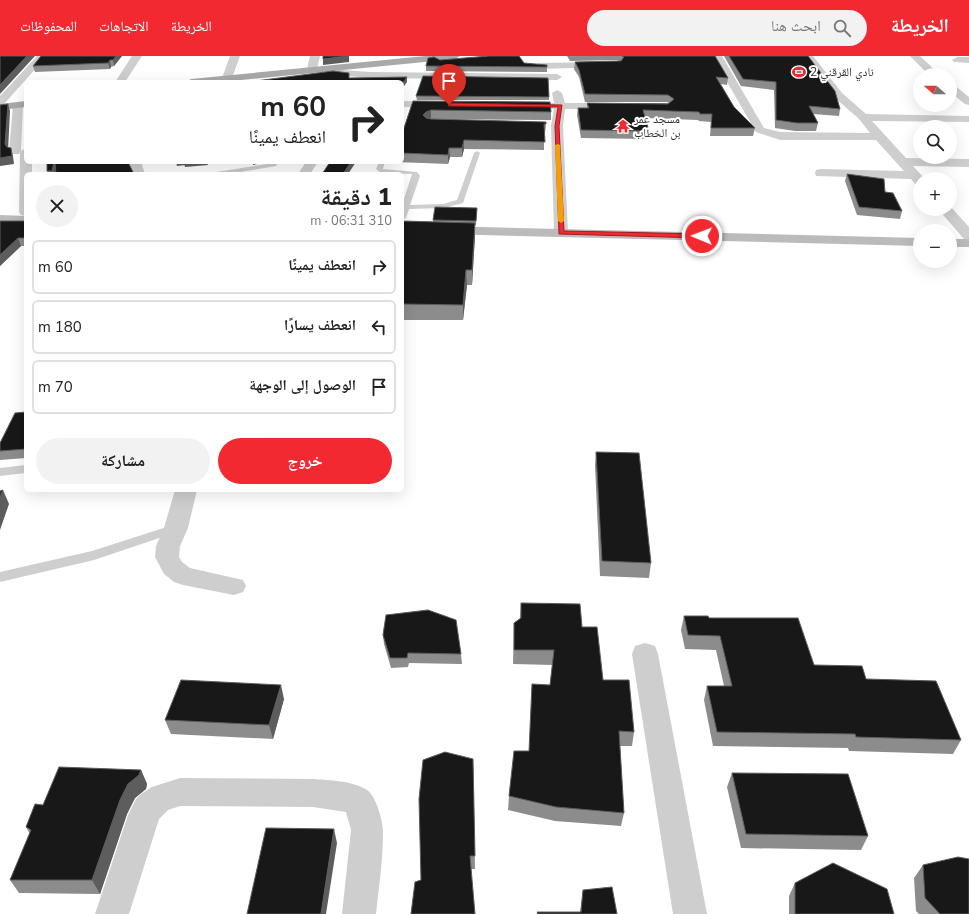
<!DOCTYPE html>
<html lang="ar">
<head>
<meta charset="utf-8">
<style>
  :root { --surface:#fff; --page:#f2f2f2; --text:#222; --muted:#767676; --line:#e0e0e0; --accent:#f32931 }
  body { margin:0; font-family:"Nunito Sans","Noto Naskh Arabic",sans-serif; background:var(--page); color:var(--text); direction:rtl; height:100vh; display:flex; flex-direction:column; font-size:15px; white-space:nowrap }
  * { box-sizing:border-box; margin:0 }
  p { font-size:13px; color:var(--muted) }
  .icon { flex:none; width:22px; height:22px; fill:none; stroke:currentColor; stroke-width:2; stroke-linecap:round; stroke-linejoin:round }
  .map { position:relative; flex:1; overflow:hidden; direction:ltr }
  .details { position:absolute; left:24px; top:116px; width:380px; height:320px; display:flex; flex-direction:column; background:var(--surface); border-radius:6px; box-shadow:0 4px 16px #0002; direction:rtl }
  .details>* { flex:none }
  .guide { position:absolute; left:24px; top:24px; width:380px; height:84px; border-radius:6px; box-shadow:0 4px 16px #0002; direction:rtl; background:#fff; color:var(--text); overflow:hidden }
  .needle { width:26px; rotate:291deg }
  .controls { position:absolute; left:913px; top:12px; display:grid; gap:8px }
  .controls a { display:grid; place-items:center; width:44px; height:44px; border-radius:50%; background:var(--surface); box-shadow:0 4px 16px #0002; font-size:20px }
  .pin { position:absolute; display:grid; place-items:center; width:34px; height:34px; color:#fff; margin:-41px -17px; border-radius:50% 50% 50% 0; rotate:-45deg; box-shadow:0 0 4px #0007 }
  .pin .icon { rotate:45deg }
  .me { position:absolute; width:44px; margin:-22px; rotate:271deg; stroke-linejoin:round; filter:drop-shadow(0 0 3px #0008) }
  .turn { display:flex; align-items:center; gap:14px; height:84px; padding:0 12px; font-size:18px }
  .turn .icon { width:52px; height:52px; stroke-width:2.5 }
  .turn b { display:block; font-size:28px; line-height:34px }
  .round { display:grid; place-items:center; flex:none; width:42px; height:42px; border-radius:21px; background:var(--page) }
  .overview { display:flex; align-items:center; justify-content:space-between; height:68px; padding:0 12px }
  h1 { font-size:24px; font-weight:800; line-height:30px }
  .button { display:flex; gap:8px; margin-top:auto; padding:8px 12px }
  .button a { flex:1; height:46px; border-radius:24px; background:var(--accent); color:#fff; font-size:16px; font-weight:800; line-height:46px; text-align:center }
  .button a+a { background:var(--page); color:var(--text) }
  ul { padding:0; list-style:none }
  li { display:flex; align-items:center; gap:12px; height:54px; margin:0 8px 6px; padding:0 4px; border:2px solid var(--line); border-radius:6px }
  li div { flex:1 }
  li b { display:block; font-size:15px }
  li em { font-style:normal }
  header { display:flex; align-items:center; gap:24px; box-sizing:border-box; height:56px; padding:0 20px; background:var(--accent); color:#fff }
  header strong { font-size:19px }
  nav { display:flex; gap:22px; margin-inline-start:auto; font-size:14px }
  .search { width:280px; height:36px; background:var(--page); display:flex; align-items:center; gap:10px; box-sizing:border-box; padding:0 14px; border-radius:22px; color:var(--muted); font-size:15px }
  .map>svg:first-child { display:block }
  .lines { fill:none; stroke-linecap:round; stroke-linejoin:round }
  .lane { fill:#cecece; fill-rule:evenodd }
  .street { fill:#cecece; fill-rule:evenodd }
  .secondary { fill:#bbb; fill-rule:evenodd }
  .primary { fill:#a9a9a9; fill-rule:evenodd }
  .wall { fill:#8c8c8c }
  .shaded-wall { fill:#5d5d5d }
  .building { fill:#181818; stroke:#5d5d5d }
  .route { fill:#f32931; stroke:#9e1b20 }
  .slow { fill:#f59e0b }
  .labels { text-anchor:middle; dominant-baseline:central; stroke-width:4; stroke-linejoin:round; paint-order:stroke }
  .far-poi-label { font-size:12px; fill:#313131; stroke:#fff; text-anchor:start }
</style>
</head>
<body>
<header>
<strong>الخريطة</strong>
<div class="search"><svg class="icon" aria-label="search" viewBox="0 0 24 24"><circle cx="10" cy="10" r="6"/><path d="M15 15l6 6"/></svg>ابحث هنا</div>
<nav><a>الخريطة</a><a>الاتجاهات</a><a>المحفوظات</a></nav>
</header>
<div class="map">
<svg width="969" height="858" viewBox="0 0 969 858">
  <rect width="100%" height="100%" fill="#fff"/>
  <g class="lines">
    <path class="lane" d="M 477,95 L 480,97 L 463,147 L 444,152 L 409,153 L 406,162 L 402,164 L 402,149 L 412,118 L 381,117 L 376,113 L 379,106 L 385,106 L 383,113 L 417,116 L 420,120 L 410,149 L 443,148 L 457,144 L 474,97 Z
      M 274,107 L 277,109 L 276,110 L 229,118 L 213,118 L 216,116 Z
      M 26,409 L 26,417 L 0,420 L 0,412 Z
      M 176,468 L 180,469 L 182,472 L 180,475 L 94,504 L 0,526 L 0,516 L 92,495 Z"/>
    <path class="street" d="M 37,0 L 47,0 L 4,48 L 0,49 L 0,40 Z
      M 132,0 L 142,0 L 125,26 L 115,26 Z
      M 230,0 L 240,0 L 232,22 L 227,25 L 222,22 Z
      M 310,0 L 320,0 L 317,13 L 312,16 L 307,13 Z
      M 712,0 L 722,0 L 764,72 L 780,76 L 870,77 L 859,63 L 834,41 L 803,0 L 813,0 L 842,37 L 866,58 L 969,60 L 969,66 L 872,65 L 906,102 L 969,103 L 969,111 L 913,110 L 925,123 L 920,123 L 920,129 L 915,128 L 911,123 L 816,120 L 815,117 L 816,114 L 821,113 L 904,115 L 876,84 L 780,84 L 756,76 Z
      M 910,0 L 920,0 L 940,19 L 929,19 Z
      M 957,1 L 969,1 L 969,7 L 954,6 L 952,4 Z
      M 604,6 L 609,9 L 607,11 L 538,13 L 533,10 L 538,7 Z
      M 329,13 L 370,16 L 557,18 L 562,21 L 557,24 L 370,22 L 326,18 L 324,16 L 326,14 Z
      M 950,28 L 954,29 L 969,41 L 969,49 L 965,48 L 950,36 Z
      M 557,34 L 562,37 L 565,47 L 616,47 L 621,50 L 616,53 L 565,53 L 563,70 L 568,177 L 566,180 L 561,181 L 556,180 L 554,177 L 551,70 L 554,53 L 521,53 L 516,50 L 521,47 L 554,47 L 552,37 Z
      M 402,45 L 442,46 L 447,49 L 442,52 L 402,51 Z
      M 18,46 L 23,49 L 21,95 L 19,98 L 11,98 L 9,95 L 13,49 Z
      M 26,93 L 26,106 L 32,106 L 32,118 L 26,118 L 26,160 L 21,159 L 19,156 L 20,97 L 22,94 Z
      M 129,106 L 141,106 L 145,118 L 133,118 Z
      M 306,106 L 318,106 L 310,118 L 298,118 Z
      M 950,150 L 969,171 L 969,184 L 964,183 L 938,153 L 950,153 Z
      M 175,434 L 197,434 L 188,472 L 180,490 L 179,501 L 182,506 L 190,512 L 243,524 L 246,530 L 243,536 L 234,539 L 183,529 L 174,526 L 164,518 L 155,501 L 156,490 L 164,472 Z
      M 645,587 L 655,590 L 658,598 L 707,858 L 673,858 L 632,598 L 635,590 Z
      M 180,722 L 313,723 C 328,724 354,725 367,734 C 376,740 383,765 383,776 C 383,803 379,831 376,858 L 342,858 L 351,774 L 346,756 L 313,751 L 180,750 L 168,754 L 159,763 L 129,858 L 95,858 L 128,759 L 136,743 L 141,738 L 152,731 Z"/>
    <path class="secondary" d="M 0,159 L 26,160 L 26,168 L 0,167 Z
      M 402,169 L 920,182 L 920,190 L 402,177 Z
      M 950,183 L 969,183 L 969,191 L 950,191 Z"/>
    <path class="primary" d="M 426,0 L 460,0 L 455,3 L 221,26 L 186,26 L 191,23 Z
      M 26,45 L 26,51 L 0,54 L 0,48 Z"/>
  </g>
  <path class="wall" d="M 41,0 L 122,0 L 114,10 L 111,11 L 110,13 L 35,16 L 33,10 Z
    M 567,0 L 715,0 L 728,22 L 727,29 L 721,28 L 734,51 L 755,72 L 753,80 L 710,80 L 711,66 L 699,65 L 698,64 L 645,62 L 649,75 L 648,83 L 581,82 L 577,59 L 578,52 L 587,52 L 587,47 L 669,47 L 667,46 L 585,46 L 579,21 L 574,13 L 575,6 L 619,5 L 617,4 L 570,5 Z
    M 724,0 L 808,0 L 840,53 L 839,60 L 813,58 L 818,67 L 816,75 L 795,75 L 775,72 L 774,34 L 741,30 Z
    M 440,4 L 524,7 L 547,9 L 547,16 L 426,15 L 426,10 Z
    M 416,40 L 549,41 L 549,44 L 417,44 Z
    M 413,45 L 551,56 L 551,64 L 430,63 L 546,68 L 545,77 L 544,77 L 544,94 L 464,93 L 462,101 L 450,101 L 448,108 L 396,106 L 402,106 L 402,78 Z
    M 47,106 L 56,116 L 55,118 L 48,118 L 47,115 Z
    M 847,118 L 885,136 L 902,155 L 900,163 L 857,159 L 845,125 Z
    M 477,152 L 476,169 L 475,169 L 475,180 L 472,229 L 467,229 L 463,264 L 402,264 L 402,165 L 433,166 L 433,164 Z
    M 0,165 L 26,165 L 26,190 L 21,190 L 0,210 Z
    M 26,356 L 26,402 L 0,404 L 0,387 Z
    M 596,396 L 651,507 L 649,522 L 600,520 L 595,409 Z
    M 521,547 L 582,571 L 603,624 L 634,676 L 632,690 L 620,690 L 624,757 L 621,770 L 555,765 L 508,754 L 509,740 L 529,695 L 550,629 L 553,609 L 513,608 L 514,567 L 520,563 Z
    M 684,560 L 709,562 L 814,609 L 866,623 L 961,684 L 953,698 L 849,695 L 848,692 L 713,690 L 704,644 L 707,630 L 724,630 L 716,594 L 685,593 L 681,574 Z
    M 383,579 L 461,598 L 462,608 L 409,607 L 408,611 L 391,612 L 384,588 Z
    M 284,643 L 273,683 L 171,678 L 165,664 Z
    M 473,703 L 475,813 L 471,813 L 421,824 Z
    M 141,714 L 147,728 L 146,733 L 135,742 L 127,758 L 100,838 L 19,837 L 10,824 L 30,778 L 26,771 L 43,749 Z
    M 732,717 L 868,780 L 861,794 L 741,792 L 727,731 Z
    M 923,809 L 969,858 L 919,858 L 916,855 L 914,822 Z
    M 795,827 L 894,858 L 789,858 L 789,840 Z
    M 583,834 L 617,858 L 537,858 L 537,856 L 580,856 Z"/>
  <path class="shaded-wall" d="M 27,0 L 35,0 L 0,38 L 0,29 Z
    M 116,0 L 122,0 L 114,10 L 113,4 Z
    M 349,0 L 349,6 L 323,9 L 323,3 Z
    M 110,4 L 111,11 L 110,13 L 108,7 Z
    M 407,21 L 407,26 L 402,33 L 402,28 Z
    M 8,48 L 10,55 L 8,95 L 5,88 Z
    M 431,54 L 431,62 L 426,64 L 423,59 L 426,56 Z
    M 464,84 L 464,93 L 462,101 L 462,92 Z
    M 11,92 L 13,100 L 14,108 L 0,110 L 0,102 Z
    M 449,92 L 450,101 L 448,108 L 448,99 Z
    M 54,106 L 55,106 L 57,112 L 55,118 L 53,118 L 52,115 Z
    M 176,106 L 184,106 L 185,109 L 177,110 Z
    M 184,106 L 207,106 L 208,109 L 185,111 Z
    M 253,106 L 257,106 L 257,108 L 253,109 Z
    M 351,106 L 356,106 L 348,118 L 343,118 Z
    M 475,167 L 475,180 L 472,229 L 472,214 Z
    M 18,182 L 21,190 L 0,210 L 0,199 Z
    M 466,214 L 467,229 L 463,264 L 463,249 Z
    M 3,434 L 9,448 L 0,474 L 0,442 Z
    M 281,629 L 284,643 L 273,683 L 269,669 Z
    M 141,714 L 147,728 L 146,733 L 135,742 L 127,758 L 100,838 L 92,824 L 120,744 L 128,728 Z
    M 334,773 L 337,787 L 326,858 L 321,858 Z"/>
  <path class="building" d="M 0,0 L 27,0 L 0,29 Z
    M 41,0 L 116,0 L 113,4 L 110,4 L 108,7 L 33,10 Z
    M 323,0 L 349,0 L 323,3 Z
    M 489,0 L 519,0 L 524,7 L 547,9 L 547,11 L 426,10 L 428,2 L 434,1 L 440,4 Z
    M 622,0 L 715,0 L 728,22 L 716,21 L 734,51 L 755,72 L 711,72 L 712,58 L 700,58 L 699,56 L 643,54 L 649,75 L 581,74 L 578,52 L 589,52 L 587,47 L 668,48 L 674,43 L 668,39 L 585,38 L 579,14 L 575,6 L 621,5 L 624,1 Z
    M 729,0 L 808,0 L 835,35 L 840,53 L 809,50 L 818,67 L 797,67 L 776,64 L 776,26 L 743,23 Z
    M 333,15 L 349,17 L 349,22 L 407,21 L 402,28 L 402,26 L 236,26 L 247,25 L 248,26 Z
    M 423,20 L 548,22 L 549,41 L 416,40 Z
    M 413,45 L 550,46 L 551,56 L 431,54 L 426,56 L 423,59 L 426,62 L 431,63 L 546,66 L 546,68 L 544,68 L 545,86 L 464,84 L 462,92 L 449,92 L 448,99 L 402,97 L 402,78 Z
    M 8,48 L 5,88 L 7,91 L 11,92 L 12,100 L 0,102 L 0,49 Z
    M 47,106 L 54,106 L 52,115 L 47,115 Z
    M 55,106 L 128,106 L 134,118 L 56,118 Z
    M 330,106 L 351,106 L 343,118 L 322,118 Z
    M 847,118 L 884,123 L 885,136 L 893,137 L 902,155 L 859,151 Z
    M 435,151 L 477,152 L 476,165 L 433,164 Z
    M 0,165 L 26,165 L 26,182 L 18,182 L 0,199 Z
    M 402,165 L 475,167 L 472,214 L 466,214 L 463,249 L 402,248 Z
    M 26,356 L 26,393 L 0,395 L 0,387 L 15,357 Z
    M 596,396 L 639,397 L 651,507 L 602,505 Z
    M 3,434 L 0,442 L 0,435 Z
    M 521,547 L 580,548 L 582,571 L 597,571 L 603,624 L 629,624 L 634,676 L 619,675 L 624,757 L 556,751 L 509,740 L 514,695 L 529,695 L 532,628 L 550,629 L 554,594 L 514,594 L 514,567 L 521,562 Z
    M 428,554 L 456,564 L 461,598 L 408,597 L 407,602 L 390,602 L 383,579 L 386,559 Z
    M 684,560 L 708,560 L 709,562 L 798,562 L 814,609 L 862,610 L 866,623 L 936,625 L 961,684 L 856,681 L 855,678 L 717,676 L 707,630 L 732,630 L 720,580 L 688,579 Z
    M 181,624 L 281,629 L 269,669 L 165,664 Z
    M 445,696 L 473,703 L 475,800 L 470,800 L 475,858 L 411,858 L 415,826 L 421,824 L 419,743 L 423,704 Z
    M 59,711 L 141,714 L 139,719 L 128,728 L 120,744 L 92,824 L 10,824 L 31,774 L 26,771 L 35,748 L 43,749 Z
    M 732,717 L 848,718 L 868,780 L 746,778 Z
    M 266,772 L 334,773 L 321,858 L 247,858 Z
    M 958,801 L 969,803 L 969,858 L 940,858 L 925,842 L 923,809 Z
    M 833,807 L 887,833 L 894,858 L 795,858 L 795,827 Z
    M 612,831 L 617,858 L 538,858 L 537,856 L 581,856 L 583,834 Z"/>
  <path class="route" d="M 449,47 L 562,49 L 559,70 L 564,175 L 702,178 L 705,180 L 702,182 L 559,178 L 555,70 L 558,51 L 448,50 Z"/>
  <path class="slow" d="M 558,88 L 560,89 L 564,165 L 561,167 L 558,165 L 555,89 Z"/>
  <defs>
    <g id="stadium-bare" transform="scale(1.08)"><path d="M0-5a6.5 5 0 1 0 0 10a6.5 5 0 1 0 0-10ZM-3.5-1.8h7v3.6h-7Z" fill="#f32931" stroke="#fff" stroke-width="2.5" paint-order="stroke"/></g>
    <g id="temple-bare" transform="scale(1.08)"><path d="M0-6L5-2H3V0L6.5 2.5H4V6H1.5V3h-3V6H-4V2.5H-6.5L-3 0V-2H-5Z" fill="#f32931" stroke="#fff" stroke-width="2.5" paint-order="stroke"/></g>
  </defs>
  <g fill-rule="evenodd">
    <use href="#stadium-bare" x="799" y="16"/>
    <use href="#temple-bare" x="623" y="70"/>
  </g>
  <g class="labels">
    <g class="far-poi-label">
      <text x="810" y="16">نادي القرقني 2</text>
      <text x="634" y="63">مسجد عمر<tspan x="634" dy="14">بن الخطاب</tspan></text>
    </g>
  </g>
</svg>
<div class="controls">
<a><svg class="needle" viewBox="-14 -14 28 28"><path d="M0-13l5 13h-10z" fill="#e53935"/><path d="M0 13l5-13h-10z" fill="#767676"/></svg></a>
<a><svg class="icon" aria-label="search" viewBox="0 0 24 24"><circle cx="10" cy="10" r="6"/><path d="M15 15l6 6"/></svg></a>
<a>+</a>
<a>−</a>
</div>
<div class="pin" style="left:449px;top:49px;background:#d93025"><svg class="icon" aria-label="arrive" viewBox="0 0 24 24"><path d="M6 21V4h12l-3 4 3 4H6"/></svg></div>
<svg class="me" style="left:702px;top:180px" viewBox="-20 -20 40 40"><circle r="17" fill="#f32931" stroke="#fff" stroke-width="3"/><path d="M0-11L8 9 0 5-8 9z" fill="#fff"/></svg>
<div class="guide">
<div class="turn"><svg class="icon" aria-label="right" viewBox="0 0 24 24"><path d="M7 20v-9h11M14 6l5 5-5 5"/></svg><div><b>60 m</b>انعطف يمينًا</div></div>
</div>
<section class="details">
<div class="overview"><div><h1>1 دقيقة</h1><p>310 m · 06:31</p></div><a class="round"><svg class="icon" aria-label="close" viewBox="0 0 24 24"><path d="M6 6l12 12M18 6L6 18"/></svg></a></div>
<ul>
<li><svg class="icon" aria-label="right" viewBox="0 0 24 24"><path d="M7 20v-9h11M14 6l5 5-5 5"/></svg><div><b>انعطف يمينًا</b></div><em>60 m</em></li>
<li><svg class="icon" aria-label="left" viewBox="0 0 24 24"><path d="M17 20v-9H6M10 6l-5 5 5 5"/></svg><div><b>انعطف يسارًا</b></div><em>180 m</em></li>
<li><svg class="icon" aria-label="arrive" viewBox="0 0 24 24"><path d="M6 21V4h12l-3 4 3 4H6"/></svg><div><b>الوصول إلى الوجهة</b></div><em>70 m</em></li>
</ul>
<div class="button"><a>خروج</a><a>مشاركة</a></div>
</section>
</div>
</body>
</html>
